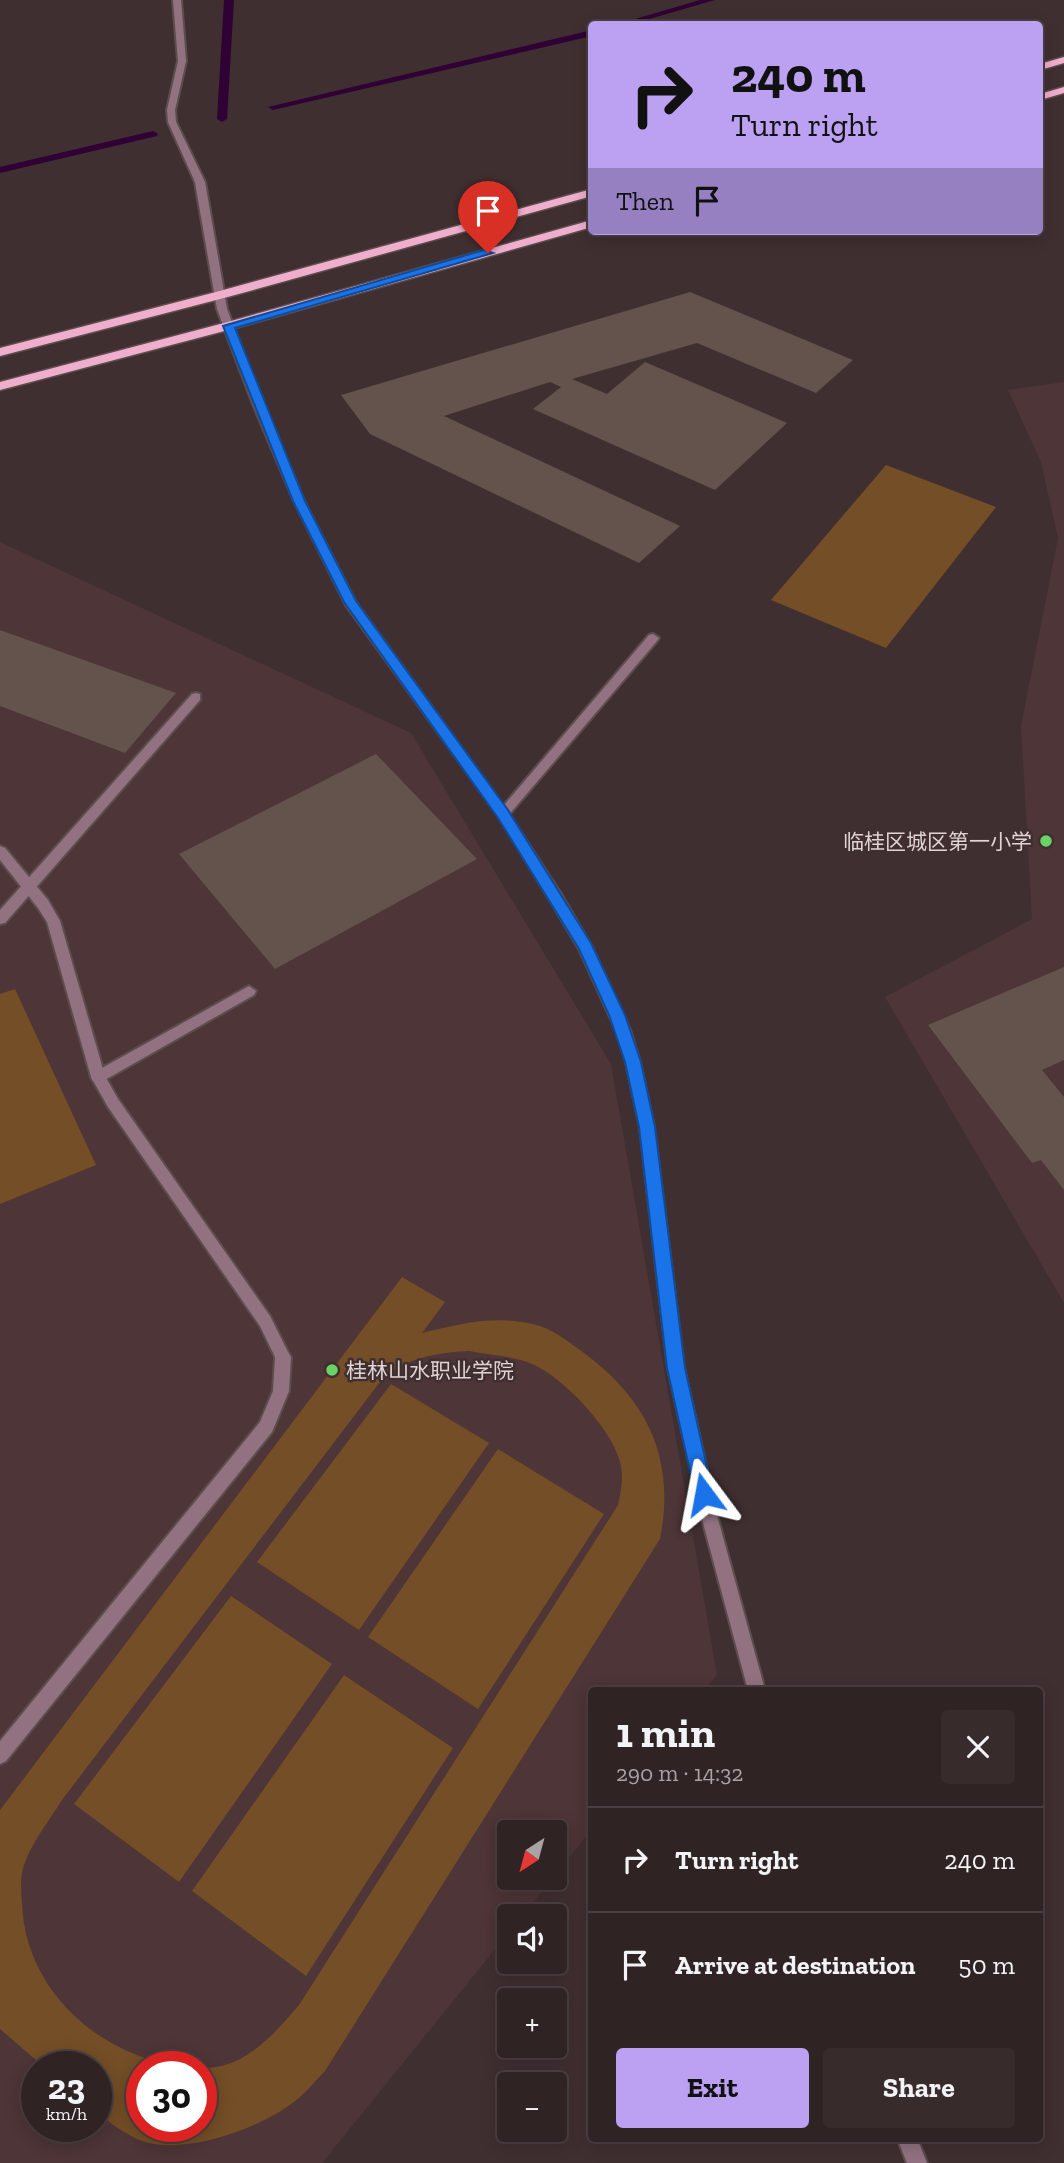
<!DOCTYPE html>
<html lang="en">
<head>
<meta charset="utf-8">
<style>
  :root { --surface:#302324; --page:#382b2c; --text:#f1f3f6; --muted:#a8a4a6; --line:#4b4041; --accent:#bca0f2 }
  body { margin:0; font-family:"Zilla Slab","Noto Sans SC",serif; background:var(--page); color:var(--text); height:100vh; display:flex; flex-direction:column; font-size:26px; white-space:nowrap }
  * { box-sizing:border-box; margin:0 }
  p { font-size:23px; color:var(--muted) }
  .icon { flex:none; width:38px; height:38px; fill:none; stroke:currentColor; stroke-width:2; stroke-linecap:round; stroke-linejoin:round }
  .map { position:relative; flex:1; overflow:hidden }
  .drawer { position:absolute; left:588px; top:1687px; width:455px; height:455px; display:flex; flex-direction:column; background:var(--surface); border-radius:7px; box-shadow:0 4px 18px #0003,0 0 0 2px var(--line) }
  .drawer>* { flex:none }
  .guide { position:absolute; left:588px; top:21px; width:455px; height:214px; border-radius:7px; box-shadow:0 4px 18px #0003,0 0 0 2px var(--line); background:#bca0f2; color:#111; overflow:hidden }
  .needle { width:46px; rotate:216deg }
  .tools { position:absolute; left:497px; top:1820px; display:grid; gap:14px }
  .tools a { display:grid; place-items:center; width:70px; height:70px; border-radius:7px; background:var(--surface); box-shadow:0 4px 18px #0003,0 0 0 2px var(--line); font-size:35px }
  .speed { position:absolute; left:21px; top:2051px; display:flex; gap:14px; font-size:35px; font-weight:700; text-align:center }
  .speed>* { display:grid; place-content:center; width:91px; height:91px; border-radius:50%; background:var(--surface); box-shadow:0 4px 18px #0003,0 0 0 2px var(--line); line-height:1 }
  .speed small { font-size:18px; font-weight:400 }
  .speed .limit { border:10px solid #d22; background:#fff; color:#111 }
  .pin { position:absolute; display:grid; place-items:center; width:60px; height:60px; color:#fff; margin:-72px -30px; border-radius:50% 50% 50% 0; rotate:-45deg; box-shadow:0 0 7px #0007 }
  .pin .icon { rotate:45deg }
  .me { position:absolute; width:77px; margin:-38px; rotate:347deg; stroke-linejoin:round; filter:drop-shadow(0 0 5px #0008) }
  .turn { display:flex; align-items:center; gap:24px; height:147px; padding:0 28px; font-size:32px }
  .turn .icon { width:91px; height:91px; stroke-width:2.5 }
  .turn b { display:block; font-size:49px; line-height:60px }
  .then { display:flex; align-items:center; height:66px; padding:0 28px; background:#0003; gap:14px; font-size:26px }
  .round { display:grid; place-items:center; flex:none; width:74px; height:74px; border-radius:7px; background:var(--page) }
  .head { display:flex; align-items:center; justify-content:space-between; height:119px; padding:0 28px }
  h1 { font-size:42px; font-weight:700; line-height:52px }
  .primary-button { display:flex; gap:14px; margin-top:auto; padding:14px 28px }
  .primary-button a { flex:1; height:80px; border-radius:7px; background:var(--accent); color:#111; font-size:28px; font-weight:700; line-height:80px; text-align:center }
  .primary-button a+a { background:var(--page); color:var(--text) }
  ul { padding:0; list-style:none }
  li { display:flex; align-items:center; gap:21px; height:105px; padding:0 28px; border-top:2px solid var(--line) }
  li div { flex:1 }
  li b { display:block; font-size:26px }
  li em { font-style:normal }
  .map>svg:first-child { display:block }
  .built { fill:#4e3537; fill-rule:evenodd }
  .green { fill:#734e26; fill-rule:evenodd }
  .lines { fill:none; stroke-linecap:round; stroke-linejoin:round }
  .stream { fill:#300135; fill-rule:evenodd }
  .building { fill:#64534c }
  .service-casing { stroke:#5d4d4d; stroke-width:4 }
  .minor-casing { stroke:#5d4d4d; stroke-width:4 }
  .primary-casing { stroke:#5d4d4d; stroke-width:3 }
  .service { fill:#927281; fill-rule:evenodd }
  .minor { fill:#927281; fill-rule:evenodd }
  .primary { fill:#f0aecd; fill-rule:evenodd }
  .route { fill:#1a73e8; stroke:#114b97; stroke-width:2 }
  .poi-dot { fill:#69d464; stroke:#402f30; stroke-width:2.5 }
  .labels { text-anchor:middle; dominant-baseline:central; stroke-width:5; stroke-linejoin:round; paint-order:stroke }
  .poi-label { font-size:21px; fill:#dfd3d3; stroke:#402f30; text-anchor:end }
</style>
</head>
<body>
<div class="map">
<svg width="1064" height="2163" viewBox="0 0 1064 2163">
  <rect width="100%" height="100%" fill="#402f30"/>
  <path class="built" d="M 1064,382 L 1064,1303 L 885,997 L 1032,919 L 1021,726 L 1058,538 L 1041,462 L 1008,390 Z
    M 0,542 L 411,733 L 611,1064 L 717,1675 L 704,1690 L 592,1690 L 591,1830 L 555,1876 L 555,1832 L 509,1832 L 509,1878 L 553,1878 L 522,1916 L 509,1916 L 509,1932 L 322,2163 L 0,2163 ZM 37,2067 L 96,2067 L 96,2126 L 37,2126 ZM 142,2067 L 201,2067 L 201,2126 L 142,2126 Z"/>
  <path class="green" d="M 886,465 L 996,507 L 886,648 L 771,600 Z
    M 15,989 L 96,1165 L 0,1204 L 0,994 Z
    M 402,1277 L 445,1302 L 422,1333 C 460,1324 492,1315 533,1324 C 552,1328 569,1342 584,1353 C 648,1400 676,1460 660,1539 L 325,2071 C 316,2080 308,2090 299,2098 C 263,2128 186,2156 142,2141 C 126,2135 109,2122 96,2112 L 96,2067 L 44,2067 L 0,2029 L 0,1810 ZM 469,1351 C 489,1355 513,1356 532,1364 C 563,1377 612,1429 620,1462 C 624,1477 621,1491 618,1505 L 299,2005 C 273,2035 245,2069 201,2068 L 201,2126 L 142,2126 L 142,2067 L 186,2067 C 101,2058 25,1991 22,1903 C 21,1890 20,1878 24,1865 C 32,1842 49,1821 62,1800 L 383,1378 C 409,1357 436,1353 469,1351 Z
    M 391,1384 L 489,1443 L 359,1630 L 257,1562 Z
    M 498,1449 L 604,1514 L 478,1709 L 368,1637 Z
    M 231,1596 L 332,1664 L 179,1882 L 74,1804 Z
    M 344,1675 L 453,1748 L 306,1976 L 192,1891 Z"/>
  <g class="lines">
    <path class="stream" d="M 224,0 L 234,0 L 227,119 L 222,122 L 217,119 Z
      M 700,0 L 715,0 L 632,24 L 618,24 Z
      M 592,30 L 592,36 L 273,110 L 268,107 Z
      M 153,131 L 158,134 L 157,136 L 0,173 L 0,167 Z"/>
  </g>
  <path class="building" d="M 690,292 L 853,360 L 816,393 L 697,343 L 572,379 L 607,394 L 645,362 L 787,423 L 715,490 L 533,409 L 561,387 L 550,382 L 444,416 L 680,526 L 639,563 L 370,434 L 341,395 Z
    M 0,630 L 176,693 L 125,753 L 0,706 Z
    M 376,754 L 477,859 L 275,969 L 179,854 Z
    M 1064,967 L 1064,1060 L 1042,1070 L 1064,1097 L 1064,1190 L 1041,1160 L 1032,1163 L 928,1025 Z"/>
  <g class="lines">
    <g class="service-casing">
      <path id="service" d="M 653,634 L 659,638 L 657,641 L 507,817 L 499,817 L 497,814 L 499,811 L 649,635 Z
        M 196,693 L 200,694 L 200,700 L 5,923 L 0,924 L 0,910 L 192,694 Z
        M 249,986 L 256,991 L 254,995 L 103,1081 L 93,1081 L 91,1077 L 93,1073 Z"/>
    </g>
    <g class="minor-casing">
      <path id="minor" d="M 173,0 L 181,0 L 186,61 L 175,110 L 176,122 L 205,182 L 227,309 L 263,404 L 304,501 L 355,601 L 507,811 L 561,894 L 592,947 L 630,1030 L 640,1062 L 654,1127 L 684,1368 L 718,1519 L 765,1690 L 748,1690 L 702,1519 L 668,1368 L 640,1127 L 626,1062 L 616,1030 L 579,949 L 551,902 L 499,817 L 346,605 L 294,501 L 253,404 L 217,309 L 195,182 L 168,122 L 167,110 L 178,61 Z
        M 0,846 L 5,848 L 48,900 L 60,921 L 105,1076 L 118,1099 L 270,1316 L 288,1352 L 291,1357 L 289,1391 L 272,1432 L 6,1761 L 0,1764 L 0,1741 L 260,1422 L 273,1391 L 275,1357 L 260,1326 L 108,1107 L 91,1077 L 47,922 L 38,908 L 0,860 Z
        M 897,2138 L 917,2138 L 927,2163 L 907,2163 Z"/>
    </g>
    <g class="primary-casing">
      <path id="primary" d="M 1064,57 L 1064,63 L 1040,70 L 1040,64 Z
        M 1064,87 L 1064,93 L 1040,100 L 1040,94 Z
        M 592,189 L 592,196 L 224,298 L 0,356 L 0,348 L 216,292 Z
        M 592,220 L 592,227 L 232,329 L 0,390 L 0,382 L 224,323 Z"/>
    </g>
    <use href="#service" class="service"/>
    <use href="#minor" class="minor"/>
    <use href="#primary" class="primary"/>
  </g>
  <path class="route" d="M 484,250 L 493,253 L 235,328 L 305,501 L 356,601 L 508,810 L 591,943 L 625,1015 L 641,1062 L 655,1127 L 685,1368 L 713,1494 L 710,1500 L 704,1503 L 697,1500 L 695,1494 L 667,1368 L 639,1127 L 625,1062 L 609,1015 L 579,949 L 498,818 L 344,602 L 293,501 L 223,326 Z"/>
  <g class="poi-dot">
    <circle cx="1046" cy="841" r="7"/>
    <circle cx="332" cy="1370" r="7"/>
  </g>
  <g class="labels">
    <g class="poi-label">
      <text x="1032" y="841">临桂区城区第一小学</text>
      <text x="346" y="1370" text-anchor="start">桂林山水职业学院</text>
    </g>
  </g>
</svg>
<div class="tools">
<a><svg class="needle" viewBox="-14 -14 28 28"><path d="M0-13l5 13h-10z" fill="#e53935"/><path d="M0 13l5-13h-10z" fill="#a8a4a6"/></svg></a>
<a><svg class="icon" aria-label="sound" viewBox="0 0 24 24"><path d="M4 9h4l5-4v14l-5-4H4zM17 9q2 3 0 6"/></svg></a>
<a>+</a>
<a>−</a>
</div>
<div class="speed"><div>23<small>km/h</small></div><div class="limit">30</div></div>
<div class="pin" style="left:488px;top:253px;background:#d93025"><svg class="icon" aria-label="arrive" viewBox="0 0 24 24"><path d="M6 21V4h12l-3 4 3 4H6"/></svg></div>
<svg class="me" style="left:704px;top:1494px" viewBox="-20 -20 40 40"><path d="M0-17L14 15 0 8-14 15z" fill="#1a73e8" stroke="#fff" stroke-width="4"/></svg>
<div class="guide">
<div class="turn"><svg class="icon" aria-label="right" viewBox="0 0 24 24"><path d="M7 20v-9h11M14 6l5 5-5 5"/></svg><div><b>240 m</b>Turn right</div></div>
<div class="then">Then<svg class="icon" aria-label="arrive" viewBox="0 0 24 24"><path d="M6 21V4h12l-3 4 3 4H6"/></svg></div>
</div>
<section class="drawer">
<div class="head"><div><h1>1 min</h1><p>290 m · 14:32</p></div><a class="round"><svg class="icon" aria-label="close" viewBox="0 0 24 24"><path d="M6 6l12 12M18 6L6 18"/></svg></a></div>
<ul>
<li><svg class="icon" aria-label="right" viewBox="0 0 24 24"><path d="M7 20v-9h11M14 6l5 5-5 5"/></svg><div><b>Turn right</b></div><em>240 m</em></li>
<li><svg class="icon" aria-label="arrive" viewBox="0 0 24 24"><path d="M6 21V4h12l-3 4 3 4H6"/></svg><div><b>Arrive at destination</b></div><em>50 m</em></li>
</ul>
<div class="primary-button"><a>Exit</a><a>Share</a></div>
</section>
</div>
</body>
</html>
